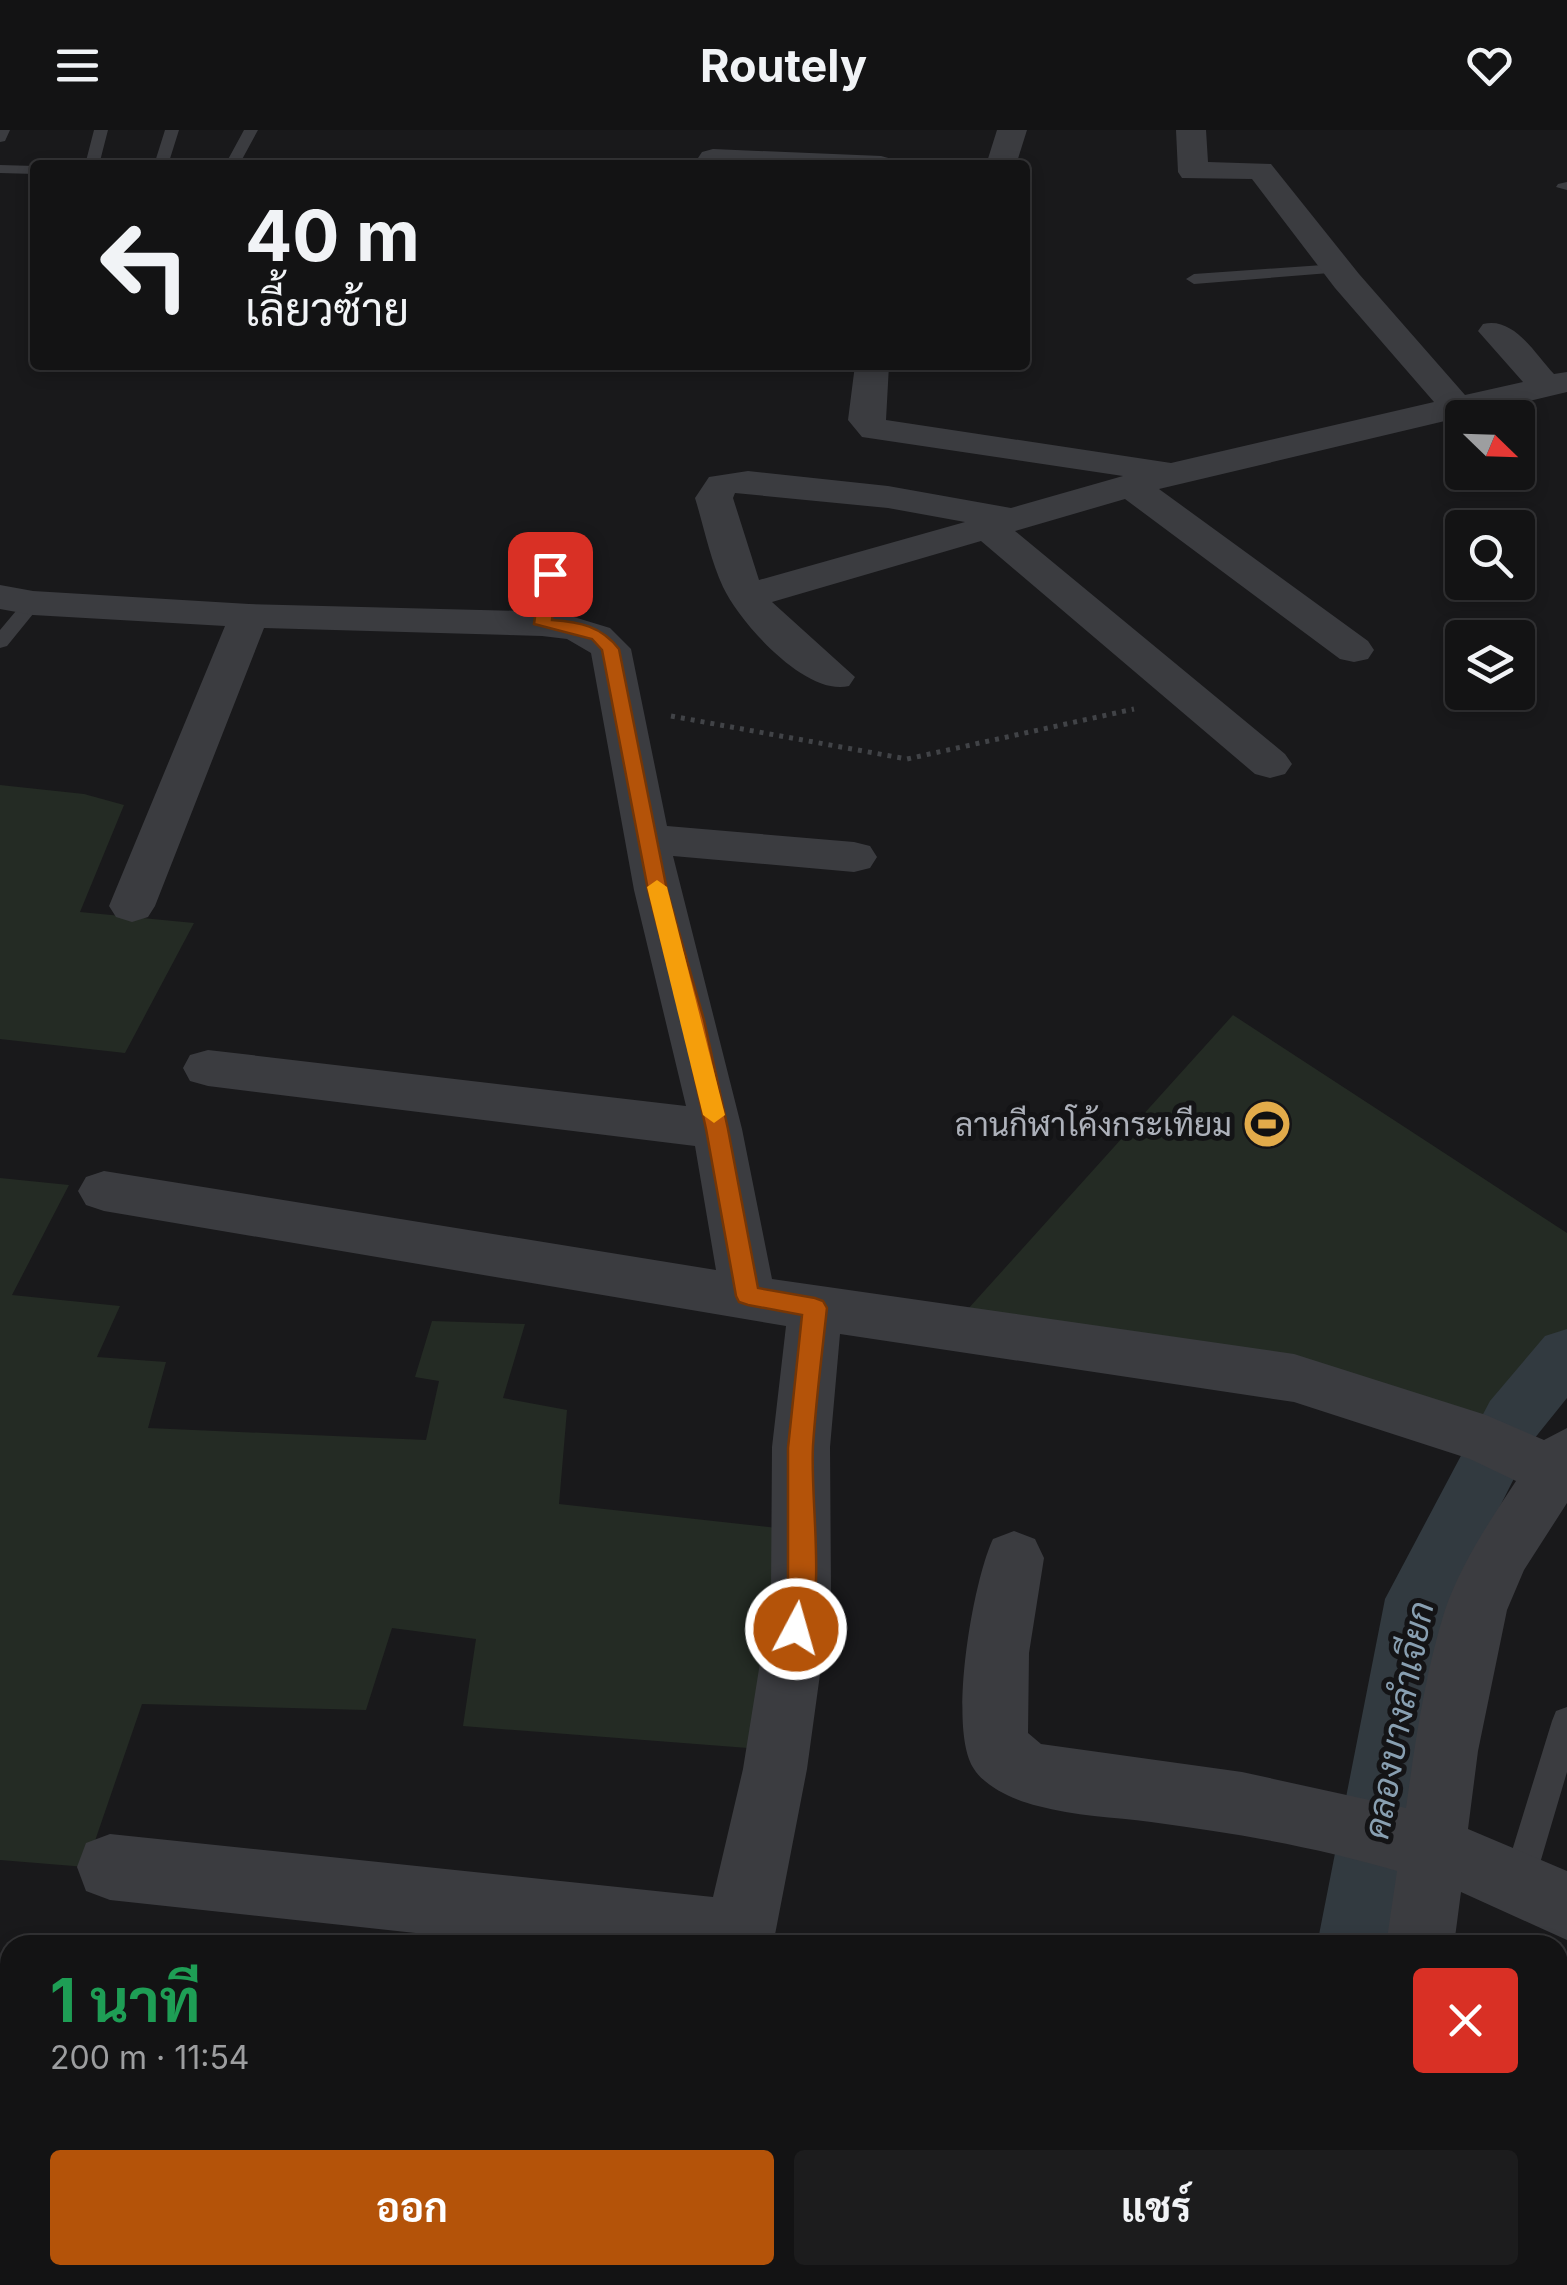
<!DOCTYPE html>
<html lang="th">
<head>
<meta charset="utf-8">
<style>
  :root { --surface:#131314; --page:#1c1c1d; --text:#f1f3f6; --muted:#9d9ea0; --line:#323234; --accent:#b45309 }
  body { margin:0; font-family:Inter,Sarabun,sans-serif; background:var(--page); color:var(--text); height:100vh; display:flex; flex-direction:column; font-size:38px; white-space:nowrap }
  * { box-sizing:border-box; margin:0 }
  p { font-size:32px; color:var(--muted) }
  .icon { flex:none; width:55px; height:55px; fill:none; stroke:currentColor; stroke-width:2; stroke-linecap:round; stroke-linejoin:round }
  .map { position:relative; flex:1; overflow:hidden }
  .details { position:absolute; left:0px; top:1805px; width:1568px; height:350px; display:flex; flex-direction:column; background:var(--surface); border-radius:30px 30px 0 0; box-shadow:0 5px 15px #0003,0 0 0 2px var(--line) }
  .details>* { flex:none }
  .banner { position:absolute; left:30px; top:30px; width:1000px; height:210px; border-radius:10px; box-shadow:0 5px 15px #0003,0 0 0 2px var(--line); background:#131314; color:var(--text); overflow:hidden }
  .needle { width:65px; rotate:113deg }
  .tools { position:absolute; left:1445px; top:270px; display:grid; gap:20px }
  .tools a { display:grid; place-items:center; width:90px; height:90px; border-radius:10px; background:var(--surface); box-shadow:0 5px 15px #0003,0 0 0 2px var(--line); font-size:50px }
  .pin { position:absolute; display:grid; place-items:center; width:85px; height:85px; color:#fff; margin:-42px; border-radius:20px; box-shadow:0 5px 15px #0006 }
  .me { position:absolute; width:110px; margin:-55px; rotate:6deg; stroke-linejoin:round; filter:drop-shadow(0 0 8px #0008) }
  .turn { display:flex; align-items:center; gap:35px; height:210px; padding:0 50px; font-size:45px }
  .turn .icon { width:130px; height:130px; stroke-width:2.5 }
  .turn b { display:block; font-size:70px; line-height:85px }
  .round { display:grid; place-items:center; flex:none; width:105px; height:105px; border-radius:10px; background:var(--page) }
  .overview { display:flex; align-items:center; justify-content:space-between; height:170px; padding:0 50px }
  h1 { font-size:60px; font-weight:700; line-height:75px; color:#1e9e55 }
  .primary-button { display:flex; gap:20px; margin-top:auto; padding:20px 50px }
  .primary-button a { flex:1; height:115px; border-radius:10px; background:var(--accent); color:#fff; font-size:40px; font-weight:700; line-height:115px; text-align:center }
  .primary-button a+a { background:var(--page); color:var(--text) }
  header { display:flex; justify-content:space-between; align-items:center; height:130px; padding:0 50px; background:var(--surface); font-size:45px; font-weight:700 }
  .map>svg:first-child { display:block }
  .green { fill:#242b24 }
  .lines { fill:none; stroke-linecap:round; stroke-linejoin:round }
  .canal { fill:#323a40; fill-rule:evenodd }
  .path { stroke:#414347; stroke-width:5; stroke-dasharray:4 6; stroke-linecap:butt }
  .lane { fill:#3b3c40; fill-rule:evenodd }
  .street { fill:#3b3c40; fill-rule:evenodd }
  .route { fill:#b45309; stroke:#753606; stroke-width:2.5 }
  .slow { fill:#f59e0b }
  .labels { text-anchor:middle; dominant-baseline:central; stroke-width:10; stroke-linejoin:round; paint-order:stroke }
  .poi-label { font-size:32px; fill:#adb1ba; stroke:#141416; text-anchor:end }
  .water-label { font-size:35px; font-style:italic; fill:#889fb1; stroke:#141416 }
</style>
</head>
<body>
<header><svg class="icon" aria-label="menu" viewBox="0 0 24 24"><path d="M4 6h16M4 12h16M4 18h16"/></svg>Routely<svg class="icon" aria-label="heart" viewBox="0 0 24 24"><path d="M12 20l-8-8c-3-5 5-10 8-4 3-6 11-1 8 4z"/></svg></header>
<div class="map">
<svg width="1567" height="2155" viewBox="0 0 1567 2155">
  <rect width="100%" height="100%" fill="#19191b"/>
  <path class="green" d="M 0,655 L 84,664 L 124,675 L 80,782 L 194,793 L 125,923 L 0,909 Z
    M 1233,885 L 1567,1103 L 1567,1201 L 1488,1307 L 959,1189 Z
    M 0,1048 L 69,1055 L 12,1165 L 120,1176 L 97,1227 L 166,1232 L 148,1298 L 426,1310 L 439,1251 L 415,1247 L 432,1191 L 525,1194 L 503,1268 L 567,1280 L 559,1374 L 777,1398 L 761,1619 L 463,1596 L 476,1509 L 392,1498 L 366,1580 L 142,1574 L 86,1737 L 0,1730 Z"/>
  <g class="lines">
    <path class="canal" d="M 1567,1199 L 1567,1268 L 1534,1309 L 1451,1473 L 1391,1815 L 1317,1815 L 1385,1469 L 1490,1271 L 1545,1206 Z
      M 1289,2145 L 1371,2145 L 1370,2155 L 1288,2155 Z"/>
    <path class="path" d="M 671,586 L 907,629 L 1134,579"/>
    <path class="lane" d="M 0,0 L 10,0 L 5,11 L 0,12 Z
      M 94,0 L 108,0 L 99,35 L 85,35 Z
      M 165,0 L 179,0 L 168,35 L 154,35 Z
      M 244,0 L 258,0 L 239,35 L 225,35 Z
      M 0,35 L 35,36 L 35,44 L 0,43 Z
      M 1567,52 L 1567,60 L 1556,57 L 1558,54 Z
      M 1337,134 L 1342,136 L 1342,142 L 1194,154 L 1186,149 L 1194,144 Z
      M 33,467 L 42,473 L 7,516 L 0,518 L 0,500 L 26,469 Z
      M 1567,1577 L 1567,1642 L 1535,1750 L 1530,1761 L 1519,1766 L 1508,1761 L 1503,1750 L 1552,1591 L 1556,1581 Z"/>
    <path class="street" d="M 997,0 L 1027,0 L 1016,35 L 986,35 Z
      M 1176,0 L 1206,0 L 1208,32 L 1271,34 L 1359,144 L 1465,265 L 1523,252 L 1478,201 L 1483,194 C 1514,186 1535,224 1554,244 L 1567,242 L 1567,262 L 1159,359 L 1368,511 L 1374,520 L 1368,529 L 1354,532 L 1340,529 L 1125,369 L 1015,401 L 1285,624 L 1292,634 L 1285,644 L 1270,648 L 1255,644 L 981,411 L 772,472 L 855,547 L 849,556 C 806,567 740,493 723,457 C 710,429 704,397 695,368 L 709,347 L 748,341 L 888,356 L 1011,378 L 1123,346 L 862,307 L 848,290 L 855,235 L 889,235 L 886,290 L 1171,333 L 1434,272 L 1335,158 L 1252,49 L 1182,48 L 1178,42 ZM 735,363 L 888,378 L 965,392 L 759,450 L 733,368 Z
      M 713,19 L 881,26 L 892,29 L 896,35 L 702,34 L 698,28 L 702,22 Z
      M 550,432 L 564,436 L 569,444 L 564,484 L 610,498 L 631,519 L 667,696 L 854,712 L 870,716 L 877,727 L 870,738 L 854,742 L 673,726 L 742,999 L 772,1149 L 1294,1224 L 1486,1285 L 1544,1310 L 1567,1298 L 1567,1373 L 1524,1440 L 1507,1480 L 1478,1621 L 1468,1699 L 1567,1741 L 1567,1810 L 1461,1762 L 1454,1815 L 1386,1815 L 1397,1741 C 1317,1717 1234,1703 1151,1692 C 1114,1687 1074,1686 1038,1676 C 1017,1671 986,1658 974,1639 C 947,1599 973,1451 993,1409 L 1014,1401 L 1035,1409 L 1044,1428 L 1029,1523 L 1028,1603 L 1041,1614 L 1242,1642 L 1406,1678 C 1415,1613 1425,1543 1445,1480 C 1461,1434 1489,1392 1516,1351 L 1470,1329 L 1294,1272 L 840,1204 L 830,1317 L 831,1464 L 807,1639 L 773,1815 L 527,1815 L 110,1770 L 86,1761 L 77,1737 L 86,1713 L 110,1704 L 713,1767 L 743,1639 L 771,1464 L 772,1317 L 786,1196 L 104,1081 L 86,1075 L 78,1061 L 86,1047 L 104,1041 L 716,1140 L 695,1016 L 208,956 L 190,951 L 183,938 L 190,925 L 208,920 L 686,976 L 634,760 L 591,523 L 567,509 L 542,506 L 264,498 L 155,776 L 148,787 L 132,792 L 116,787 L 109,776 L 225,496 L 33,485 L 0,479 L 0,455 L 33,461 L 249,474 L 524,481 L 531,444 L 536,436 Z
      M 0,2103 L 10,2103 L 10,2145 L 238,2145 L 242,2155 L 0,2155 Z
      M 654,2145 L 730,2145 L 728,2155 L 652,2155 Z
      M 1350,2145 L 1426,2145 L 1426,2155 L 1350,2155 Z"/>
  </g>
  <path class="route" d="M 550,439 L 558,444 L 552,490 C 580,492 601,496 619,519 L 667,760 L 704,890 L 728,999 L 758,1158 L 815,1168 L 823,1171 L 827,1178 C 822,1224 816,1270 813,1316 C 810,1369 826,1461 806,1508 L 796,1511 L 787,1508 L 783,1499 L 788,1464 L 788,1318 L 802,1185 L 748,1175 L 739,1172 L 736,1166 L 706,999 L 682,890 L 648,760 L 602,520 L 592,509 L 534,494 L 541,444 Z"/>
  <path class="slow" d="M 657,750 L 667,757 L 725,985 L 714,993 L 703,985 L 647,757 Z"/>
  <defs>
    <g id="stadium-disc" transform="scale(2.5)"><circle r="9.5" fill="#e2ab4a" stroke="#141416"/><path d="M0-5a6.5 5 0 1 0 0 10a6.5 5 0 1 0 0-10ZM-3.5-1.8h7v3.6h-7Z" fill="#111"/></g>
  </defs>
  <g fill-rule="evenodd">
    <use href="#stadium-disc" x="1267" y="994"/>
  </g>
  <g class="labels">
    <g class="poi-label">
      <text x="1232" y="994">ลานกีฬาโค้งกระเทียม</text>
    </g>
    <g class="water-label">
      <text transform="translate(1398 1590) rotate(-79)">คลองบางลำเจียก</text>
    </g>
  </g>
</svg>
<div class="tools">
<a><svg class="needle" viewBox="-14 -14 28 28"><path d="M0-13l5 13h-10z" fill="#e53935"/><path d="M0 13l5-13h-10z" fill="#9d9ea0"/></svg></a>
<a><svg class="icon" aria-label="search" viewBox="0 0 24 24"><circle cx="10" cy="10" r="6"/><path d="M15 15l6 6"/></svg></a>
<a><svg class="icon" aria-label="layers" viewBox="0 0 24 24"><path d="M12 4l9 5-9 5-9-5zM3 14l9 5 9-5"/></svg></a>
</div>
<div class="pin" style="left:550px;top:444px;background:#d93025"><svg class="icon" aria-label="arrive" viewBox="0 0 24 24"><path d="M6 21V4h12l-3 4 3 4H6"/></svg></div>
<svg class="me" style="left:796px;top:1499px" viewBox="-20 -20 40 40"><circle r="17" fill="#b45309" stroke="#fff" stroke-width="3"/><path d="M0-11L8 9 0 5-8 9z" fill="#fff"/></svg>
<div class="banner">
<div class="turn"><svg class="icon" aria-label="left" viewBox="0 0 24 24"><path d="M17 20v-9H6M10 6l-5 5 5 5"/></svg><div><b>40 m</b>เลี้ยวซ้าย</div></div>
</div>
<section class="details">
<div class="overview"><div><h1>1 นาที</h1><p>200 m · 11:54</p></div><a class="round" style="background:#d93025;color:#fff"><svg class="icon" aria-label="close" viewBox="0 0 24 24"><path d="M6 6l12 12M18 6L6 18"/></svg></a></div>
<div class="primary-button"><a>ออก</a><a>แชร์</a></div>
</section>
</div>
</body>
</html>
